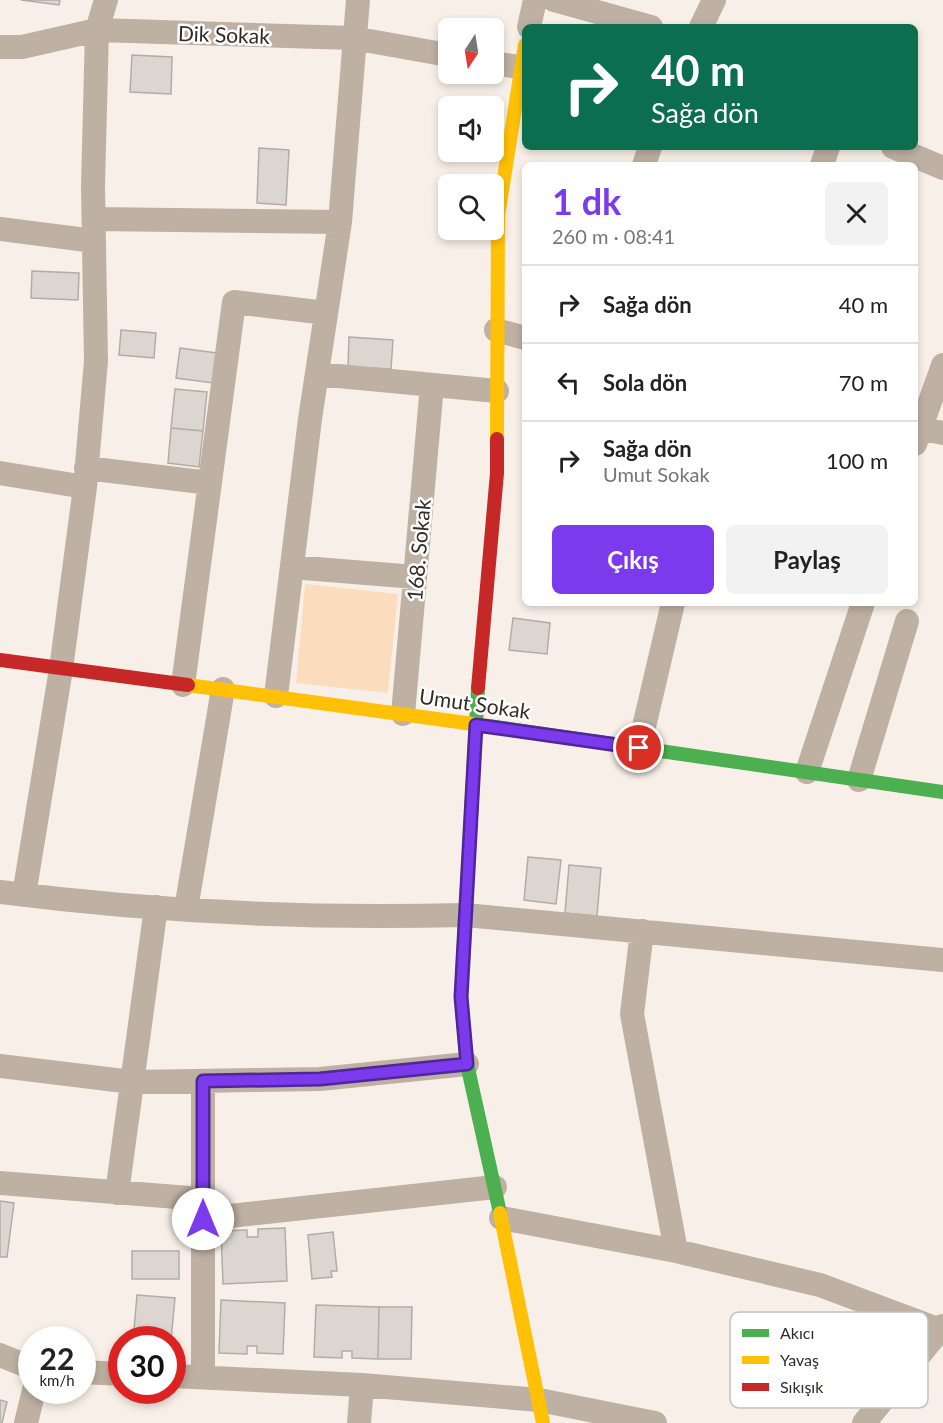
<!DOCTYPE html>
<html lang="tr">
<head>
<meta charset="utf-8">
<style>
  :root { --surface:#fff; --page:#f2f2f2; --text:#222; --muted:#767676; --line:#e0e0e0; --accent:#7c3aed }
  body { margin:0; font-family:Lato,sans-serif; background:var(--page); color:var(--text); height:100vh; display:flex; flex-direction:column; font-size:22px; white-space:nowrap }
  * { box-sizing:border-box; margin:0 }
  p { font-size:20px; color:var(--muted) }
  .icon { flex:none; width:33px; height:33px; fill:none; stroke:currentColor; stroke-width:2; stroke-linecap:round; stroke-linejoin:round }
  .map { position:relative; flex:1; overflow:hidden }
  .details { position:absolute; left:522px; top:162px; width:396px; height:444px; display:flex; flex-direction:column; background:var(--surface); border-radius:9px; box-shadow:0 3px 9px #0003 }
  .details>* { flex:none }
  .banner { position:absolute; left:522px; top:24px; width:396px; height:126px; border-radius:9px; box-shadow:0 3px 9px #0003; background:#0b6e4f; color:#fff; overflow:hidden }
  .needle { width:39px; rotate:192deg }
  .fabs { position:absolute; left:438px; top:18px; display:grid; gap:12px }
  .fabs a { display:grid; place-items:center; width:66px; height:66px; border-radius:9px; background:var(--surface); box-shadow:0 3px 9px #0003; font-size:30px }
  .speed { position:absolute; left:18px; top:1326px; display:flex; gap:12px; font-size:30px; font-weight:700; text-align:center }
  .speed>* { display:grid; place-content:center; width:78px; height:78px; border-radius:50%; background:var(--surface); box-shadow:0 3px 9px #0003; line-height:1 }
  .speed small { font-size:15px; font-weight:400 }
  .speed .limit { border:9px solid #d22; background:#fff; color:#111 }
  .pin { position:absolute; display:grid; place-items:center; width:51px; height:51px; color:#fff; margin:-26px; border:3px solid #fff; border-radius:50%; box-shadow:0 2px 6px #0007 }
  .me { position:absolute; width:66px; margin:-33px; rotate:0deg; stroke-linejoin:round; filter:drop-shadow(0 0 4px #0008) }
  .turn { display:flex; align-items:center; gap:21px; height:126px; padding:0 30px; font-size:27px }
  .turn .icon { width:78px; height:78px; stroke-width:2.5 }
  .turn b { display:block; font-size:42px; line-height:51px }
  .round { display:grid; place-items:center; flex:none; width:63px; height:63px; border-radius:9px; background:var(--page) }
  .headline { display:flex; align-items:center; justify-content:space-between; height:102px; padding:0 30px }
  h1 { font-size:36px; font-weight:700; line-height:45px; color:var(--accent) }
  .button { display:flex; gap:12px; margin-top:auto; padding:12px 30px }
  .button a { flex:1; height:69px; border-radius:9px; background:var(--accent); color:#fff; font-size:24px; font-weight:700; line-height:69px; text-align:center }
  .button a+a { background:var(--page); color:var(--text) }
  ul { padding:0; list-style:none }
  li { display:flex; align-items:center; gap:18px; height:78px; padding:0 30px; border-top:2px solid var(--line) }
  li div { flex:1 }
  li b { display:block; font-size:22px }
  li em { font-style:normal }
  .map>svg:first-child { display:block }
  .green { fill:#fbddbe }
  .building { fill:#dcd6d0; stroke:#b2aca7; stroke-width:1.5 }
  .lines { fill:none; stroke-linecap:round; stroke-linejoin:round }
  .street { stroke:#beb0a2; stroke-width:24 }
  .fast { stroke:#4caf50; stroke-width:14 }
  .slow { stroke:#ffc107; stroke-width:14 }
  .jam { stroke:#c62828; stroke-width:14 }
  .route-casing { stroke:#51269a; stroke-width:15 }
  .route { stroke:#7c3aed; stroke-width:10 }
  .labels { text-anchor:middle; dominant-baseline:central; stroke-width:5; stroke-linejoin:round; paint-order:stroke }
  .street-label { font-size:21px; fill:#322c27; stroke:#fff }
  .key { fill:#fff; stroke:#c2c0be; stroke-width:1.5 }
  .key-label { font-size:16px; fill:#322c27 }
</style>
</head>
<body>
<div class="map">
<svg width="943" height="1423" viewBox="0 0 943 1423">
  <rect width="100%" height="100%" fill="#f8f0e8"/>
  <path class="green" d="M 305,584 L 398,594 L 388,693 L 296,683 Z"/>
  <path class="building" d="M 21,0 L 60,0 L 59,5 Z
    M 132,55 L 172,57 L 171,94 L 130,92 Z
    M 259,148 L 289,150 L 286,205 L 257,203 Z
    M 32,271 L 79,273 L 78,300 L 31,298 Z
    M 121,330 L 156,333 L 154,358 L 119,355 Z
    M 349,337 L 393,340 L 391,369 L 348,367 Z
    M 180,348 L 216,353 L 213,383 L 176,378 Z
    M 175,389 L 207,392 L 203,431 L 171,428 Z
    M 171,428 L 203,431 L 199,467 L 168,463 Z
    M 513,618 L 550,623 L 547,654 L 509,650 Z
    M 528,857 L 561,860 L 556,904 L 524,900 Z
    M 569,865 L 601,868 L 597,916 L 565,913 Z
    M 0,1201 L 14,1203 L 7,1257 L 0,1257 Z
    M 285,1228 L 287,1281 L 223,1284 L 221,1231 L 247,1230 L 247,1237 L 258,1237 L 258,1229 Z
    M 333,1232 L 337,1271 L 331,1271 L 332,1277 L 312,1279 L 308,1235 Z
    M 132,1251 L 179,1251 L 179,1279 L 132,1279 Z
    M 137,1295 L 175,1298 L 171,1340 L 133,1340 Z
    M 221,1300 L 285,1303 L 283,1354 L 257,1353 L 257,1346 L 247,1346 L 247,1354 L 219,1353 Z
    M 316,1305 L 379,1307 L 378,1359 L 352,1358 L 352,1351 L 342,1351 L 342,1358 L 314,1357 Z
    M 379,1307 L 412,1307 L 411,1359 L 378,1359 Z
    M 0,1400 L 7,1402 L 2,1423 L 0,1423 Z"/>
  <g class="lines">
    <path class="street" d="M 554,0 L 651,27
      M 529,27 L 535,0
      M 701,27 L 714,0
      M 0,47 L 22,47 L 97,30 L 353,38 L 448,55
      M 494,63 L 525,68
      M 893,147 L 943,168
      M 644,165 L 650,147
      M 822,165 L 828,147
      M 94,219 L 340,222
      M 0,229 L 94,241
      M 496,330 L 525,338
      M 317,374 L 497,391
      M 915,427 L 943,433
      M 915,444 L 943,365
      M 86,468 L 210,483
      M 0,473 L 85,487
      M 292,567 L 415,577
      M 183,685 L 234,302 L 326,313
      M 276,696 L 310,419 L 340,222 L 358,0
      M 403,714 L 432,385
      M 639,748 L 673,603
      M 807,772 L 863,603
      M 859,780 L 907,621
      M 0,892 C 154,912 310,919 465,915 L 943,960
      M 24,895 L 61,669 L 85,487 L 96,361 L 93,186 L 97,30 L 106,0
      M 186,909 L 223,689
      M 642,931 L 632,1014 L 676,1251
      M 0,1066 L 132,1082 L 320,1079 L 467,1064
      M 203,1081 L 203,1377
      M 0,1183 L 202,1199
      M 117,1193 L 156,907
      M 501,1218 L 676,1251 L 820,1285 L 943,1331
      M 203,1219 L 495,1187
      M 0,1355 L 32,1368
      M 82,1372 L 122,1374
      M 172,1376 L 362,1385 L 359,1423
      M 362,1385 L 539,1400 L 655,1423
      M 26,1423 L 34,1390
      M 864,1423 L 943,1326"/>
    <path class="fast" d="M 478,688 L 461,997 L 467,1064 L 500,1213
      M 488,726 L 943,792"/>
    <path class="slow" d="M 497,439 L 498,216 L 525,45
      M 188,685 L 488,726
      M 500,1213 L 543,1423"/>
    <path class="jam" d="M 0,660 L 188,685
      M 478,688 L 497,473 L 497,439"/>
  </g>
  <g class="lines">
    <g class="route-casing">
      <path id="route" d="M 203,1219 L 203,1081 L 320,1079 L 467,1064 L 461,997 L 476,725 L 639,748"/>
    </g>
    <use href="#route" class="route"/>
  </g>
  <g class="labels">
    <g class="street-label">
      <text transform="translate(224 34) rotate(2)">Dik Sokak</text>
      <text transform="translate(418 550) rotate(-85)">168. Sokak</text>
      <text transform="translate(475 703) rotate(8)">Umut Sokak</text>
    </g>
  </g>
  <rect x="730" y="1312" width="198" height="96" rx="9" class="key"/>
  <rect x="742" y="1329" width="27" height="8" fill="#4caf50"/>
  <rect x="742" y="1356" width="27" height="8" fill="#ffc107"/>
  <rect x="742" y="1383" width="27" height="8" fill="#c62828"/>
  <g class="key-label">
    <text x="780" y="1339">Akıcı</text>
    <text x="780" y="1366">Yavaş</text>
    <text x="780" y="1393">Sıkışık</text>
  </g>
</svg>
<div class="fabs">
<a><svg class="needle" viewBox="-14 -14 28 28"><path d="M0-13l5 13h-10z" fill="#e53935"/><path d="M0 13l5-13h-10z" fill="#767676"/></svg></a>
<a><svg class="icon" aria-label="sound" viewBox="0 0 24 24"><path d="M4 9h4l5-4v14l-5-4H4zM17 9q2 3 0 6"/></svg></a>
<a><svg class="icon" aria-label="search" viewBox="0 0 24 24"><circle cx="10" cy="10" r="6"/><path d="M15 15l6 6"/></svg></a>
</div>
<div class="speed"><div>22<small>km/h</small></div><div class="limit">30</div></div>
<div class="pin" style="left:639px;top:748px;background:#d93025"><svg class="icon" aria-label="arrive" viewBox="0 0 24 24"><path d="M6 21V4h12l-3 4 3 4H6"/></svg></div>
<svg class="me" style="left:203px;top:1219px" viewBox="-20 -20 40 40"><circle r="19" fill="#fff"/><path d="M0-13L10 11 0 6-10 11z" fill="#7c3aed"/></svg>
<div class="banner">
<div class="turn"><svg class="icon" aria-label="right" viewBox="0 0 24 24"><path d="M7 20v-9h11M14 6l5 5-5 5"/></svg><div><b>40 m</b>Sağa dön</div></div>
</div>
<section class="details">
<div class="headline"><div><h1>1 dk</h1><p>260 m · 08:41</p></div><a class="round"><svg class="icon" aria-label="close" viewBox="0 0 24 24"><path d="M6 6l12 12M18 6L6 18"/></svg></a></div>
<ul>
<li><svg class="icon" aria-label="right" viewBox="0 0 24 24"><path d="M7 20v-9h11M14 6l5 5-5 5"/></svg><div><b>Sağa dön</b></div><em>40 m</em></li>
<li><svg class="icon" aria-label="left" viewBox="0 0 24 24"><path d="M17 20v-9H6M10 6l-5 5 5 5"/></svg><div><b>Sola dön</b></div><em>70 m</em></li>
<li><svg class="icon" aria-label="right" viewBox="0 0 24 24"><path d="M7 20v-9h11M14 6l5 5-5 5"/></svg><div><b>Sağa dön</b><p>Umut Sokak</p></div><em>100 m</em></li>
</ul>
<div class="button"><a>Çıkış</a><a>Paylaş</a></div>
</section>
</div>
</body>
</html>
